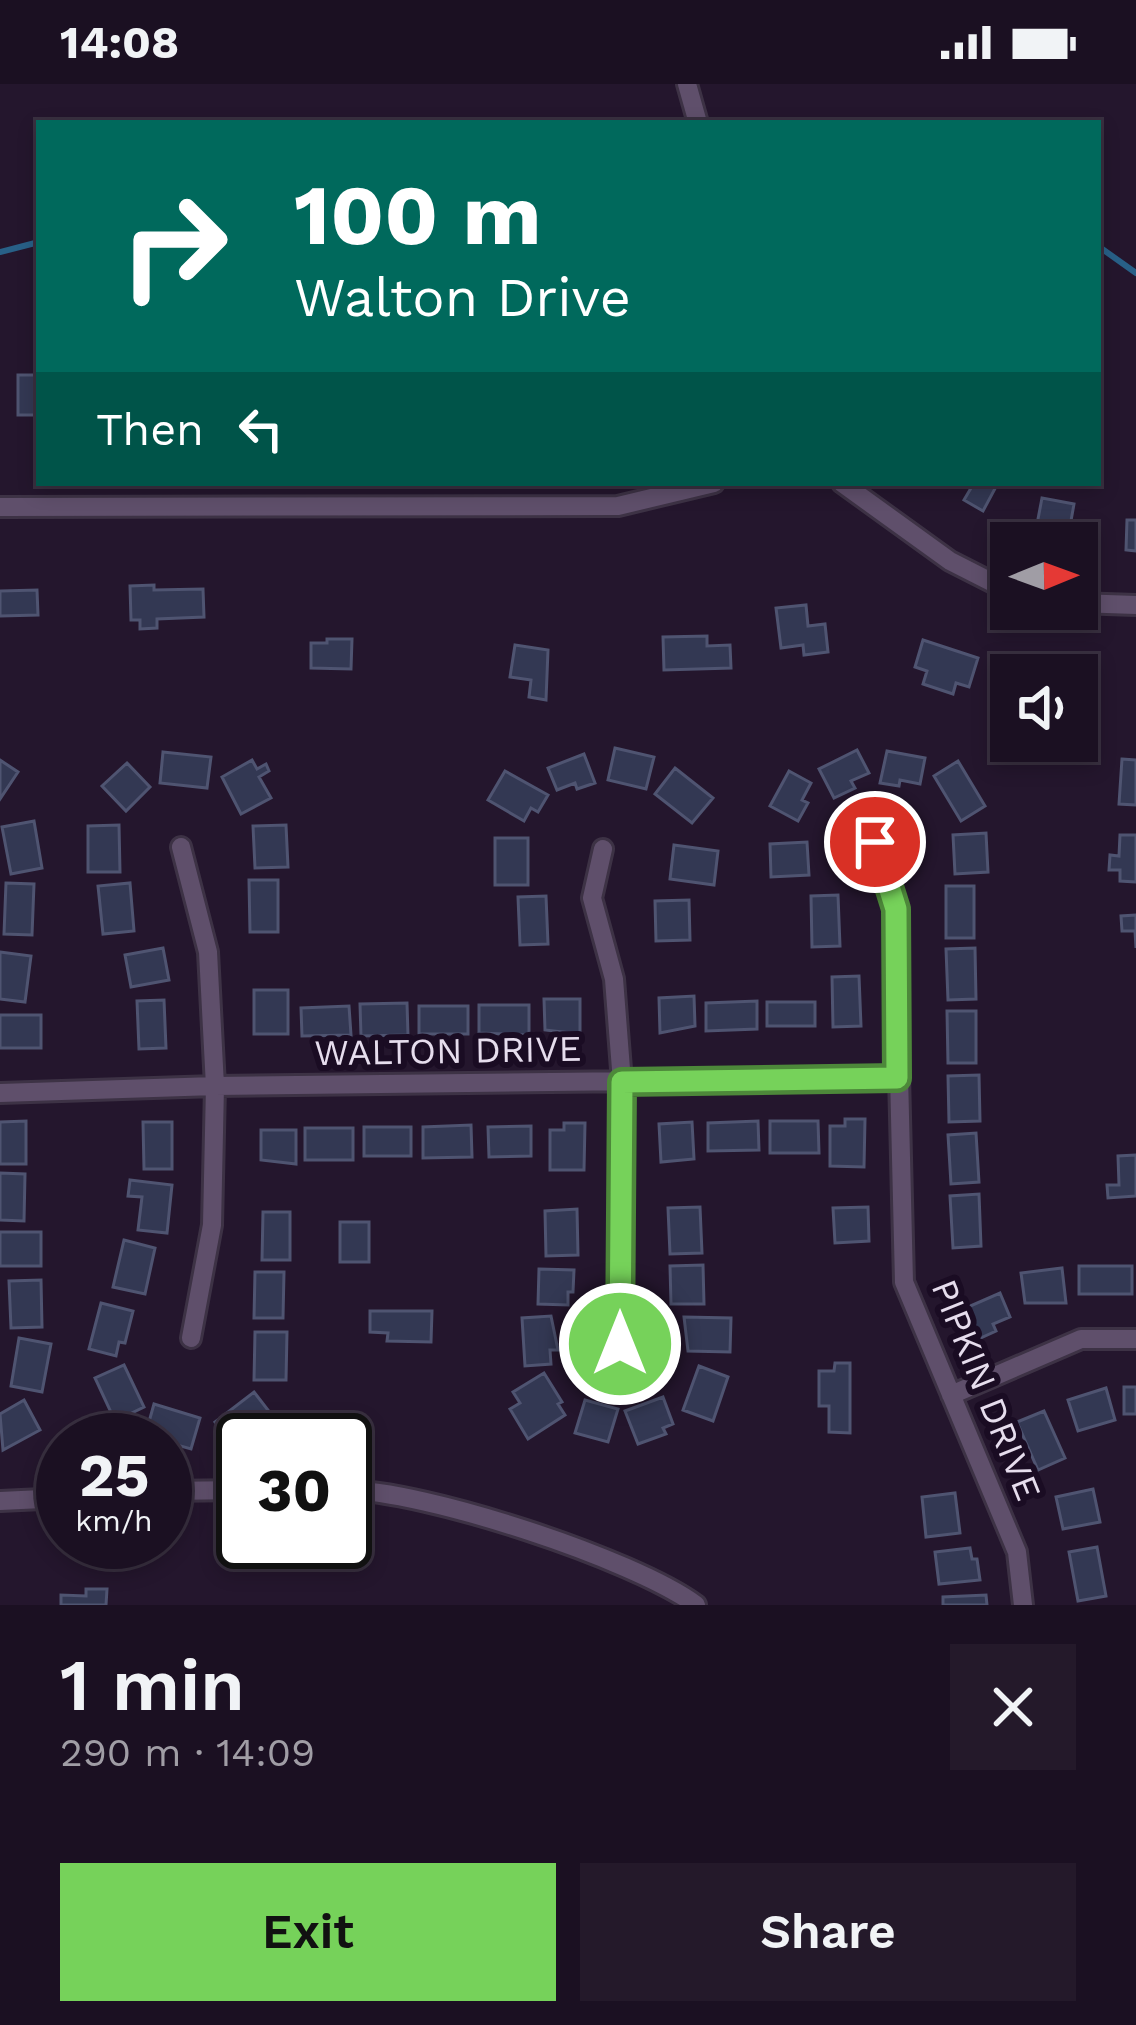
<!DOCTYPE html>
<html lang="en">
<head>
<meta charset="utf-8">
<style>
  :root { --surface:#1b1022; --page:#24192a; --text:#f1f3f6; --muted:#a09da5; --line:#393040; --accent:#76d25a }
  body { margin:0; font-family:"Work Sans",sans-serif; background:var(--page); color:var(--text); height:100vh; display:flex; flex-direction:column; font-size:45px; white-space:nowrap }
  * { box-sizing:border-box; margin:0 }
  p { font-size:39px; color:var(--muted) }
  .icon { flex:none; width:66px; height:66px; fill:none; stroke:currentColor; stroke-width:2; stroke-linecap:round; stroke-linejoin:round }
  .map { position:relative; height:1521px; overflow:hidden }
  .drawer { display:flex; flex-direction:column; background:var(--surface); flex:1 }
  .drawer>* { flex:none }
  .guide { position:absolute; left:36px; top:36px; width:1065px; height:366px; border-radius:0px; box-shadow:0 6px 18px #0003,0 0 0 3px var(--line); background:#00695c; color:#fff; overflow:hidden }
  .needle { width:78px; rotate:89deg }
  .controls { position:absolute; left:990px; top:438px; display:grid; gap:24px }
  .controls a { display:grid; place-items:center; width:108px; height:108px; border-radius:0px; background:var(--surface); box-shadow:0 6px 18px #0003,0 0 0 3px var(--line); font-size:60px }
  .speed { position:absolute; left:36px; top:1329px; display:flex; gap:24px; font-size:60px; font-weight:700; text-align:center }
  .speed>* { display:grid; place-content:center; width:156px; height:156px; border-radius:50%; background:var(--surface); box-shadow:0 6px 18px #0003,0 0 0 3px var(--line); line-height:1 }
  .speed small { font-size:30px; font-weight:400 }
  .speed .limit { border:6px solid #111; border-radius:18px; background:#fff; color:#111 }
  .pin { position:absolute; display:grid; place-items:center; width:102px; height:102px; color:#fff; margin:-51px; border:6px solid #fff; border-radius:50%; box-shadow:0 3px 12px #0007 }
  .me { position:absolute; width:132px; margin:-66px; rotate:0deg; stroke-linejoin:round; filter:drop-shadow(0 0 9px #0008) }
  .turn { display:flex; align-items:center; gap:42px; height:252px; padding:0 60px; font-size:54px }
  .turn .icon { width:156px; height:156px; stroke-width:2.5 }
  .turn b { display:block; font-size:84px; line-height:102px }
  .then { display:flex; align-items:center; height:114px; padding:0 60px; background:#0003; gap:24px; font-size:45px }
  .round { display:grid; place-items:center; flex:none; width:126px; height:126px; border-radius:0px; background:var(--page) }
  .headline { display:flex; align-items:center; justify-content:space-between; height:204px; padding:0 60px }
  h1 { font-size:72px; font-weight:600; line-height:90px }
  .primary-button { display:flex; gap:24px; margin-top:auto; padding:24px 60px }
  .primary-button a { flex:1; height:138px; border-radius:0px; background:var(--accent); color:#111; font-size:48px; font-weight:600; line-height:138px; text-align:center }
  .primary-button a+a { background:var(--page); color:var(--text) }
  .status { display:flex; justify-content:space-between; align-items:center; height:84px; padding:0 60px; background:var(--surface); direction:ltr }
  .status svg { height:33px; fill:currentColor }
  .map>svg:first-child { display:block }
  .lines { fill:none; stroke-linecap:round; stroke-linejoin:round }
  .stream { stroke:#286087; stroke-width:6 }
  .building { fill:#333853; stroke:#4f5471; stroke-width:3 }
  .minor-casing { stroke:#3d3245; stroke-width:24 }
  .minor { stroke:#5f4f6b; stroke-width:18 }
  .route-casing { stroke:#4d883a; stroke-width:30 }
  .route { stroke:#76d25a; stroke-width:21 }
  .labels { text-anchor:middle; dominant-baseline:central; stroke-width:12; stroke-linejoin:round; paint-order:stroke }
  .street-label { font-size:36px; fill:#e6dded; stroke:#1a0c23 }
</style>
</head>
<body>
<div class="status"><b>14:08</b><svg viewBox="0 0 49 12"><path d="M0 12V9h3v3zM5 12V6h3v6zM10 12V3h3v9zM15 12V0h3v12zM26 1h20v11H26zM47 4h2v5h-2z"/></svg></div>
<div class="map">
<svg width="1136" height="1521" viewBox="0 0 1136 1521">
  <rect width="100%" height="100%" fill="#24162d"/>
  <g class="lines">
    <path class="stream" d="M 1098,162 L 1136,189
      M 0,168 L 39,158"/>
  </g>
  <path class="building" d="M 38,281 L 38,331 L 18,331 L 18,291 L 37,291 Z
    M 962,399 L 998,399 L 983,427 L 964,416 L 971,404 Z
    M 1042,414 L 1074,420 L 1067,459 L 1034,456 Z
    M 1127,436 L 1136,436 L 1136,467 L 1126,466 Z
    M 154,501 L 154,506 L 203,505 L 204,533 L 157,535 L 157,544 L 140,545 L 140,536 L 131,536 L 130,502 Z
    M 37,506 L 38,531 L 0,532 L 0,507 Z
    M 806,521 L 808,542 L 825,540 L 828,568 L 804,571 L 803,561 L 781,564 L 776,524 Z
    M 707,552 L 707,562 L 730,561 L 731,584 L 664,586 L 663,553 Z
    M 327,555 L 352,555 L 351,585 L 311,584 L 311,559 L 327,559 Z
    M 923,556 L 978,574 L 969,603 L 956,599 L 953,610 L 923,600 L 927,587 L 915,583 Z
    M 515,561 L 548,566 L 546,616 L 529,613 L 531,596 L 510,593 Z
    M 1074,576 L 1092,576 L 1091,619 L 1077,619 L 1077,591 L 1049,591 L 1049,588 L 1073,588 Z
    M 615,664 L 654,673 L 646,705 L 608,696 Z
    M 857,666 L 869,689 L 851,697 L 855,704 L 834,714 L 819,685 Z
    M 887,667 L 925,674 L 920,700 L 900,696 L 899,702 L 880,699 Z
    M 163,668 L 211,673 L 207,704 L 160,699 Z
    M 584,670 L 595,699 L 577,705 L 575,699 L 557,706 L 548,684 Z
    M 1122,675 L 1136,676 L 1136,721 L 1119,720 Z
    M 0,676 L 18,688 L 0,715 Z
    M 252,676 L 257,685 L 266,680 L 269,687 L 259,693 L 271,714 L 241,730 L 222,693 Z
    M 958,677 L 985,722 L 961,737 L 934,692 Z
    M 127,679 L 150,703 L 126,727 L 102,702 Z
    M 675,684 L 713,714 L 692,739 L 655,710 Z
    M 505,687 L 548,711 L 538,728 L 531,724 L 524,737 L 488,716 Z
    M 789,687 L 811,699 L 802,716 L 808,719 L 798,737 L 770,722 Z
    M 34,737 L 42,784 L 11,790 L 2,743 Z
    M 119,741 L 120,788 L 88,788 L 88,742 Z
    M 286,741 L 288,783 L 255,784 L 253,742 Z
    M 986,749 L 988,788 L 955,790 L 953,751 Z
    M 1120,751 L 1136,751 L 1136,798 L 1120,797 L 1120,786 L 1109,786 L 1110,771 L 1119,772 Z
    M 495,754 L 528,754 L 528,801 L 495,801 Z
    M 807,758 L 809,791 L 771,793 L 770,760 Z
    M 674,761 L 718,767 L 714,801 L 670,795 Z
    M 249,796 L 278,796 L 278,848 L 250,848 Z
    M 6,799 L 34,800 L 32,851 L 4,850 Z
    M 130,799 L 134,847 L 103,850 L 98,802 Z
    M 946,802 L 974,802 L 974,854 L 946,854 Z
    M 838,811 L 840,862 L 812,863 L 811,812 Z
    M 546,812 L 548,860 L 520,861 L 518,813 Z
    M 689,816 L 690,856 L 656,857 L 655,817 Z
    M 1136,831 L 1136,864 L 1135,847 L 1122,847 L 1121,832 Z
    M 163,864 L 169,896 L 131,903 L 125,871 Z
    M 975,864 L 976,915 L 948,916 L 946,865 Z
    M 0,868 L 31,872 L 25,918 L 0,915 Z
    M 859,892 L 861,942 L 833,943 L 832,893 Z
    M 254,906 L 288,906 L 288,950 L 254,950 Z
    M 694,912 L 695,942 L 660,949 L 659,914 Z
    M 544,915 L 580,915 L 580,950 L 545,946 Z
    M 164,916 L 166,964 L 139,965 L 137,917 Z
    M 757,917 L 757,945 L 706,947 L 706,919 Z
    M 767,918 L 815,918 L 815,942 L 767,942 Z
    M 407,919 L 408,951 L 361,952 L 360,920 Z
    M 479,921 L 529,921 L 529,951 L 479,949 Z
    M 349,922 L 351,951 L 302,952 L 301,924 Z
    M 419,922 L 468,922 L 468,950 L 419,950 Z
    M 947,927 L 976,927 L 976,979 L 948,979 Z
    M 0,931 L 41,931 L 41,964 L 0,964 Z
    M 979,991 L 980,1037 L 949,1038 L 948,992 Z
    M 845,1035 L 865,1035 L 864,1083 L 830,1082 L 830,1042 L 845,1042 Z
    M 26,1037 L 26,1080 L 0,1080 L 0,1038 Z
    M 758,1037 L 759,1066 L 708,1067 L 708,1039 Z
    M 770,1037 L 818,1037 L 819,1069 L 770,1069 Z
    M 143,1038 L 172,1038 L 172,1085 L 144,1085 Z
    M 692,1038 L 694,1075 L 661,1078 L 659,1040 Z
    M 564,1039 L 585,1039 L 584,1086 L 550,1086 L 550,1046 L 564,1046 Z
    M 471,1041 L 472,1073 L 423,1074 L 423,1043 Z
    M 531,1042 L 531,1072 L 489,1073 L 488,1043 Z
    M 364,1043 L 411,1043 L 411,1072 L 364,1072 Z
    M 305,1044 L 353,1044 L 353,1076 L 305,1076 Z
    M 261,1046 L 296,1046 L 296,1080 L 261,1076 Z
    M 976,1049 L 979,1098 L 951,1100 L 948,1051 Z
    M 1136,1071 L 1136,1112 L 1108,1114 L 1107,1101 L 1119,1101 L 1118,1072 Z
    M 0,1089 L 25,1090 L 24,1137 L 0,1136 Z
    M 130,1096 L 172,1101 L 167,1149 L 138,1146 L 142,1113 L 128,1112 Z
    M 979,1110 L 981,1162 L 953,1164 L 950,1112 Z
    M 700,1123 L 702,1169 L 670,1170 L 668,1124 Z
    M 868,1123 L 869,1157 L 835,1159 L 833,1124 Z
    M 577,1125 L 578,1171 L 546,1172 L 545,1127 Z
    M 263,1128 L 290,1128 L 290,1176 L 262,1176 Z
    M 340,1138 L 369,1138 L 369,1178 L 340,1178 Z
    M 0,1148 L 41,1148 L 41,1182 L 0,1182 Z
    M 124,1156 L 155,1164 L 145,1210 L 113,1203 Z
    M 703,1181 L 704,1220 L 671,1220 L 670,1182 Z
    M 1079,1182 L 1132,1182 L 1132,1210 L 1079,1210 Z
    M 1062,1184 L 1066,1219 L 1025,1219 L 1021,1189 Z
    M 539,1185 L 574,1186 L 573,1208 L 568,1208 L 568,1221 L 538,1220 Z
    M 255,1188 L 284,1188 L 283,1234 L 254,1234 Z
    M 41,1196 L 42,1243 L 11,1244 L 9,1197 Z
    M 1000,1209 L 1010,1233 L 993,1240 L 996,1247 L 974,1257 L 961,1226 Z
    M 101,1219 L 133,1227 L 125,1259 L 119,1258 L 116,1272 L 89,1265 Z
    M 370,1227 L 432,1227 L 431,1258 L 387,1257 L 388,1249 L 370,1248 Z
    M 551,1232 L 558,1266 L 550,1266 L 551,1280 L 525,1282 L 522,1234 Z
    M 684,1233 L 731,1234 L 730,1268 L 688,1267 Z
    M 255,1248 L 287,1248 L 286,1296 L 254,1296 Z
    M 19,1254 L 51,1260 L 42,1308 L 11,1302 Z
    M 835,1279 L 850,1279 L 850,1349 L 829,1348 L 829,1322 L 819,1322 L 819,1287 L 834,1287 Z
    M 124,1281 L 144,1323 L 115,1337 L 95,1294 Z
    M 699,1282 L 728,1293 L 713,1337 L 683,1326 Z
    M 544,1289 L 562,1318 L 558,1320 L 565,1331 L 528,1355 L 510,1325 L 520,1319 L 513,1308 Z
    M 1124,1303 L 1136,1303 L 1136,1330 L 1124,1330 Z
    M 1106,1304 L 1115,1336 L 1078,1347 L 1068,1316 Z
    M 254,1308 L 271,1330 L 232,1360 L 215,1338 Z
    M 663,1313 L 673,1340 L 663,1344 L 666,1350 L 638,1360 L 625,1327 Z
    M 24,1316 L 40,1346 L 3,1366 L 0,1330 Z
    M 585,1316 L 618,1325 L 608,1358 L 575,1349 Z
    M 154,1320 L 200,1334 L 191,1365 L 145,1352 Z
    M 1044,1327 L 1065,1374 L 1038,1386 L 1017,1338 Z
    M 1093,1405 L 1100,1438 L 1063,1445 L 1056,1413 Z
    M 955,1409 L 960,1449 L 926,1453 L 922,1413 Z
    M 1097,1463 L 1106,1512 L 1078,1517 L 1069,1468 Z
    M 970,1464 L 972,1475 L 977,1475 L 980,1496 L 939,1500 L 935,1468 Z
    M 86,1505 L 107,1505 L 106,1521 L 61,1521 L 61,1511 L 86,1512 Z
    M 986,1511 L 987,1521 L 943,1521 L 943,1513 Z"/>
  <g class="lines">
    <g class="minor-casing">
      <path id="minor" d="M 687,0 L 698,39
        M 842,399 L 950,477 L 1011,508
        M 0,423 L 618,422 L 714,399
        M 1077,519 L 1136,521
        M 875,758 L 895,825 L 904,1198 L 1017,1468 L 1023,1521
        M 181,763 L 208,868 L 215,1002 L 212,1141 L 191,1254
        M 603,765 L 592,814 L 614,895 L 622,998 L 620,1260
        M 0,1009 L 215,1002 L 897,994
        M 951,1311 L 1081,1255 L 1136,1255
        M 345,1406 C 423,1406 634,1475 696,1521
        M 165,1407 L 243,1406
        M 0,1417 L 63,1414"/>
    </g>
    <use href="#minor" class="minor"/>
  </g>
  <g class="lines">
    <g class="route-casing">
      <path id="route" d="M 620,1260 L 622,998 L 897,994 L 896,825 L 875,758"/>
    </g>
    <use href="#route" class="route"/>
  </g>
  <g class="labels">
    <g class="street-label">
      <text transform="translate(448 967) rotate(-1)">WALTON DRIVE</text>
      <text transform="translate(986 1306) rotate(68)">PIPKIN DRIVE</text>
    </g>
  </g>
</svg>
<div class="controls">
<a><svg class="needle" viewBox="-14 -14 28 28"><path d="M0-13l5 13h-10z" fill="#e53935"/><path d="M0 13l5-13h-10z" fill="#a09da5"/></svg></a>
<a><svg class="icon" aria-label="sound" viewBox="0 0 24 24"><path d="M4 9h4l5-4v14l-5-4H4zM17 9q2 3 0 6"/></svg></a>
</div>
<div class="speed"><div>25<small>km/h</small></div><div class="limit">30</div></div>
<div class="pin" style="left:875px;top:758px;background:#d93025"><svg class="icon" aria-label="arrive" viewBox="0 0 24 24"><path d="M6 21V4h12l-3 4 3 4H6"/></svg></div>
<svg class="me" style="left:620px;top:1260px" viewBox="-20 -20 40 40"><circle r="17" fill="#76d25a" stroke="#fff" stroke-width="3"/><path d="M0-11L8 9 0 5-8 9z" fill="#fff"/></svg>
<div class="guide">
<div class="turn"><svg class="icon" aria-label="right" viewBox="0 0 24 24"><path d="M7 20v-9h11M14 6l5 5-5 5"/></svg><div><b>100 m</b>Walton Drive</div></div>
<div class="then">Then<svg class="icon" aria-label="left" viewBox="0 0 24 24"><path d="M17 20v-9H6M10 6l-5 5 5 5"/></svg></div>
</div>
</div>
<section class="drawer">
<div class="headline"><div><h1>1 min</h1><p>290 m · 14:09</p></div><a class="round"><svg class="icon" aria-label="close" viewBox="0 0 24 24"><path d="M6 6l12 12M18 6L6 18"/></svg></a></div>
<div class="primary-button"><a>Exit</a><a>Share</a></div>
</section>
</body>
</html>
